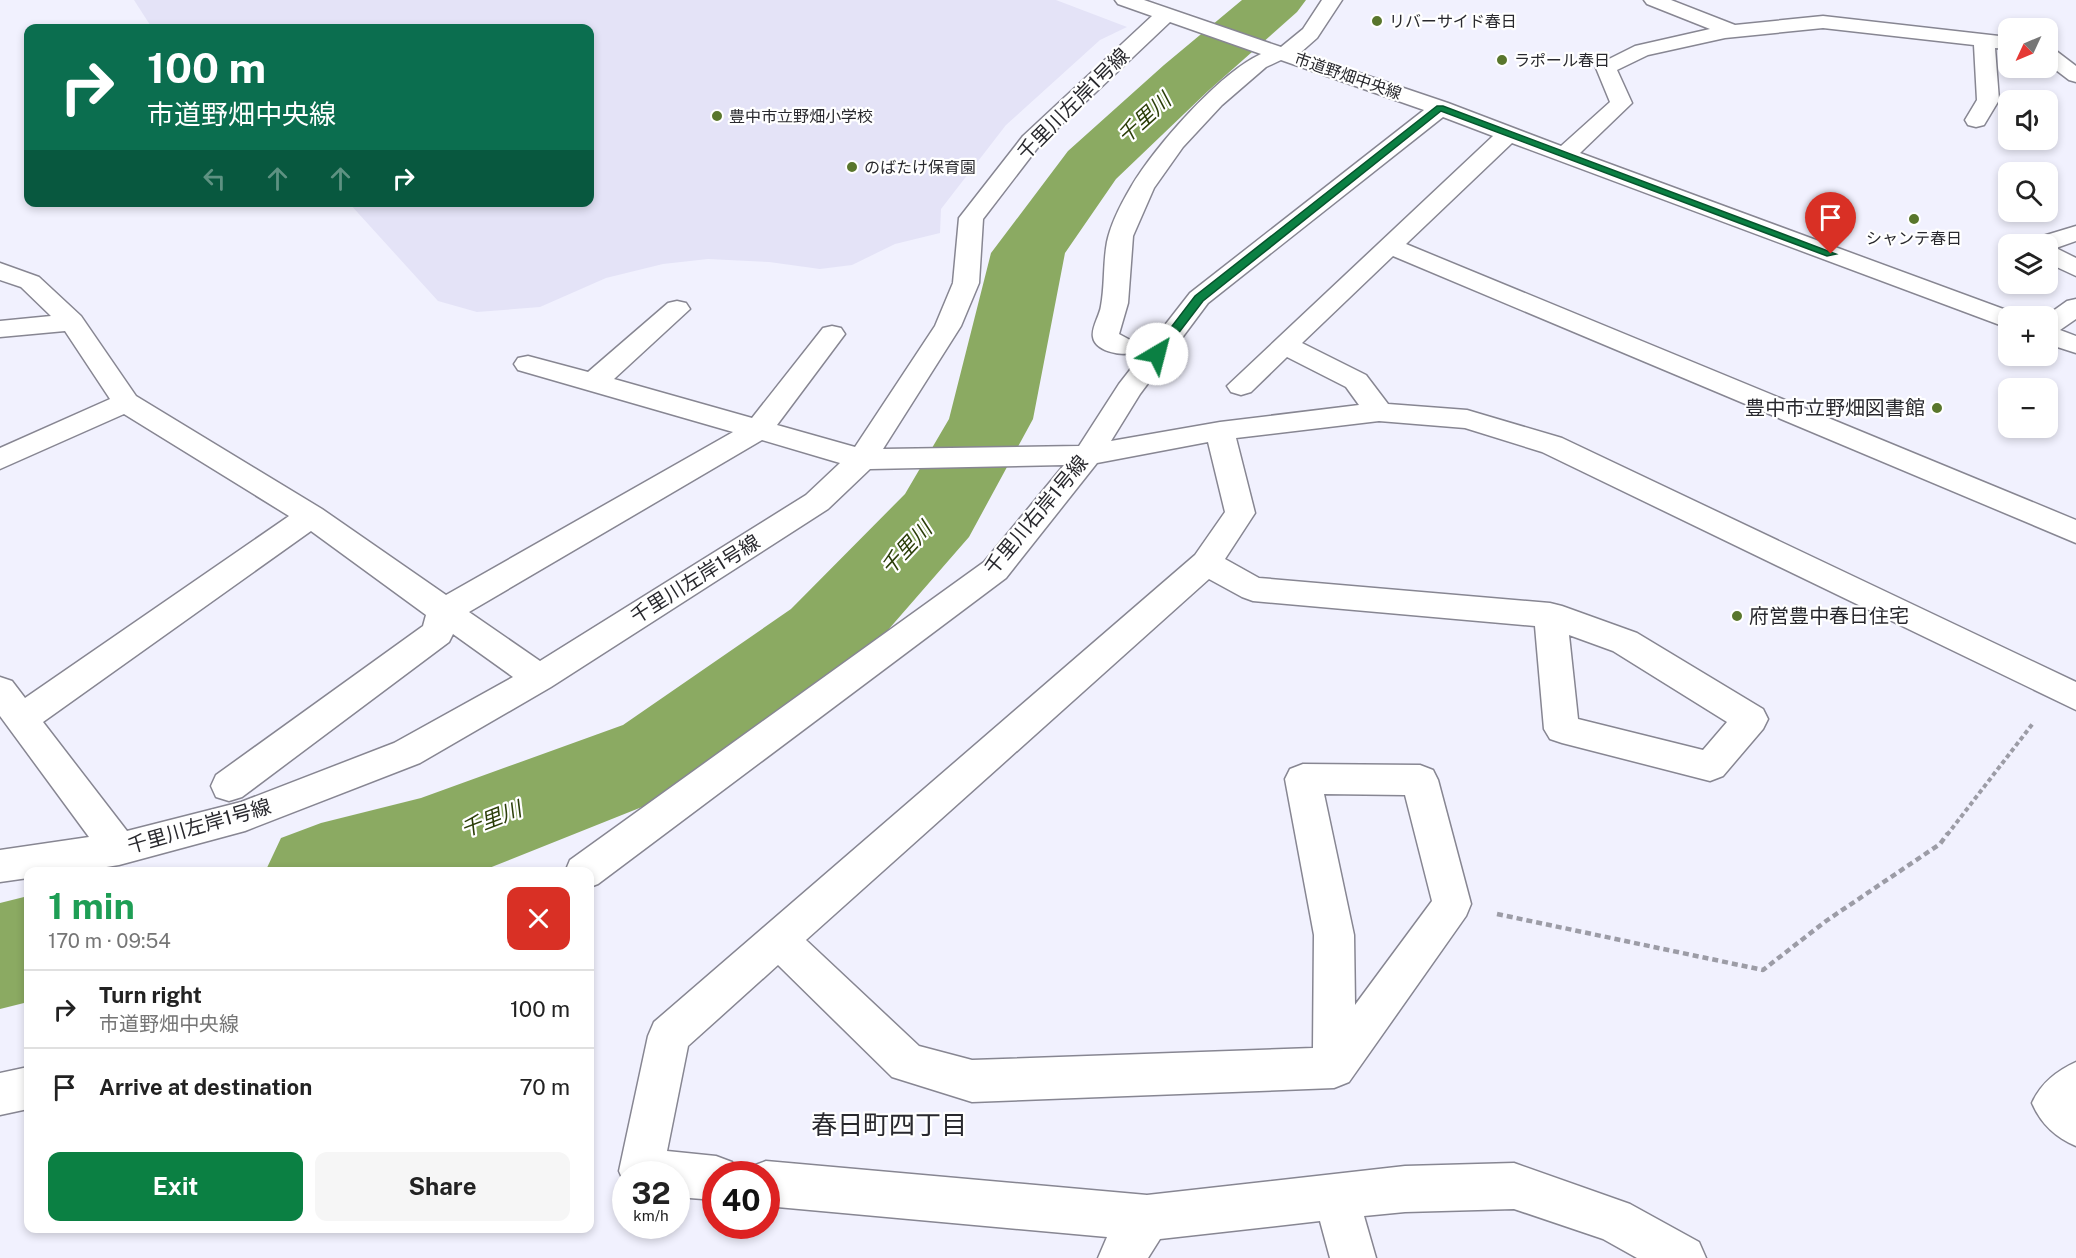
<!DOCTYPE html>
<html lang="en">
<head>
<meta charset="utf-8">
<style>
  :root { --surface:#fff; --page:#f6f6f6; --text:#222; --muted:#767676; --line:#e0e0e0; --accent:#0b8043 }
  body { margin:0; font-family:"Public Sans","Noto Sans JP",sans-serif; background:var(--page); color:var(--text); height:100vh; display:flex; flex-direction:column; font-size:22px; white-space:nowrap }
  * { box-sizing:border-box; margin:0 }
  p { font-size:20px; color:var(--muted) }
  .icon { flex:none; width:33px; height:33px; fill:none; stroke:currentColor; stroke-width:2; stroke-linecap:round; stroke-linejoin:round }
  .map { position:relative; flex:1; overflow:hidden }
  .side { position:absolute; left:24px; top:867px; width:570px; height:366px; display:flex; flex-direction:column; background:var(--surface); border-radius:12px; box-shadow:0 3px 9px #0003 }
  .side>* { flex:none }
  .hud { position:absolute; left:24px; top:24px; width:570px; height:183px; border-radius:12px; box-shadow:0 3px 9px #0003; background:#0b6e4f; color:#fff; overflow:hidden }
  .needle { width:39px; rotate:226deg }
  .tools { position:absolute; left:1998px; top:18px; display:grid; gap:12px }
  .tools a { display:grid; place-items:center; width:60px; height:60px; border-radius:12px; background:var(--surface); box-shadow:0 3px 9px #0003; font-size:30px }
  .speed { position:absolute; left:612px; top:1161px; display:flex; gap:12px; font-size:30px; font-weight:700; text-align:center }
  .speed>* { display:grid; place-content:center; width:78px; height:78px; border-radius:50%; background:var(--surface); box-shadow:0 3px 9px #0003; line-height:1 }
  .speed small { font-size:15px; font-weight:400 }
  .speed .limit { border:9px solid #d22; background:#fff; color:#111 }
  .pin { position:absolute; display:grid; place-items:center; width:51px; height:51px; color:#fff; margin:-62px -26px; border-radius:50% 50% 50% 0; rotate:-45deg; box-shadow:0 0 6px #0007 }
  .pin .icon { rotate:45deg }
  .me { position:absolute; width:66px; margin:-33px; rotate:37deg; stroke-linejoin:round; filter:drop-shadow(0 0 4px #0008) }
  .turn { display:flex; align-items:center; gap:21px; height:126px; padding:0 24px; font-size:27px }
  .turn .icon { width:78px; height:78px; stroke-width:2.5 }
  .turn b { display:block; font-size:42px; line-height:51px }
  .lanes { display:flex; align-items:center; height:57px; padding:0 24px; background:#0003; justify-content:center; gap:30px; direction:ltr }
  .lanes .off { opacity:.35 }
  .round { display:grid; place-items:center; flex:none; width:63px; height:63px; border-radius:12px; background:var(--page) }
  .head { display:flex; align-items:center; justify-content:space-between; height:102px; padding:0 24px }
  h1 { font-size:36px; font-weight:700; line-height:45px; color:#1e9e55 }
  .primary-button { display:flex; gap:12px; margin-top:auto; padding:12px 24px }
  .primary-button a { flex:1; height:69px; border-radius:12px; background:var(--accent); color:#fff; font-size:24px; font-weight:700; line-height:69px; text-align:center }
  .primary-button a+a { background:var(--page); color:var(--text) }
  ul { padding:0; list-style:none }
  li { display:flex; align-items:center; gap:18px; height:78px; padding:0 24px; border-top:2px solid var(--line) }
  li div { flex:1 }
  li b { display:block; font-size:22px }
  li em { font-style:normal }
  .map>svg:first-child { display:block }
  .built { fill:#e4e3f7 }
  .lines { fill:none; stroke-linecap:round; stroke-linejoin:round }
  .river { fill:#8baa62; fill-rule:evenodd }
  .minor-casing { stroke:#878692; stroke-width:3 }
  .path-far1 { stroke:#9c9ca6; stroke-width:4; stroke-dasharray:4.5 3; stroke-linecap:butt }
  .path { stroke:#9c9ca6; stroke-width:4.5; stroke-dasharray:6 4; stroke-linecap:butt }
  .minor { fill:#fff; fill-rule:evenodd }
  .route { fill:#0b8043; stroke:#07532c; stroke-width:1.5 }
  .poi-dot { fill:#59762c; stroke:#fff; stroke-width:2 }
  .labels { text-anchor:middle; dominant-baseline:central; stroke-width:4.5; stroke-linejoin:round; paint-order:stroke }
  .far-poi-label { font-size:16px; fill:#29292e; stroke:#fff; text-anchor:start }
  .far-street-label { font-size:16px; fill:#29292e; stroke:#fff }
  .street-label { font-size:20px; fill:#29292e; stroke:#fff }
  .poi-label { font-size:20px; fill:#29292e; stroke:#fff; text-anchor:end }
  .water-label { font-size:21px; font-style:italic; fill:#2b3e08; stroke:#fff }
  .near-neighbourhood-label { font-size:26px; fill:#29292e; stroke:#fff }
</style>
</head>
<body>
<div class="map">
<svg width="2076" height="1258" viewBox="0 0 2076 1258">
  <rect width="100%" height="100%" fill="#f1f1fe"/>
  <path class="built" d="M 134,0 L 1056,0 L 1127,27 L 1100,40 L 1006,125 L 941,209 L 940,233 L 895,244 L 852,265 L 820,269 L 769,262 L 708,259 L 663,264 L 606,278 L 540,307 L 477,312 L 438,301 L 349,203 L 590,202 L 590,28 L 152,28 Z"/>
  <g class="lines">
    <path class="river" d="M 1242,0 L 1306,0 L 1297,12 L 1208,91 L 1116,179 L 1065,253 L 1033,419 L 969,537 L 861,661 L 697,785 L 479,872 L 265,872 L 281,838 L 321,823 L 421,798 L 623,725 L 791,609 L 905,494 L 949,419 L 991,253 L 1068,151 L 1164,65 Z
      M 28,896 L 28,1002 L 0,1009 L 0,903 Z"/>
    <g class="minor-casing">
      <path id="minor" d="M 1115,0 L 1144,0 L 1281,47 L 1303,29 L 1322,0 L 1342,0 L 1317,38 L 1300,53 L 1448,103 L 1561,146 L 1610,102 L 1596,68 L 1599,64 L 1635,46 L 1710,29 L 1647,4 L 1644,0 L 1671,0 L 1735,25 L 1823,16 L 2008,37 L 2008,49 L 1995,48 L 1999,100 L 1984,125 L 1976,127 L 1968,125 L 1965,120 L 1977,100 L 1974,45 L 1823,28 L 1725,38 L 1648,55 L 1617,70 L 1632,103 L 1580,153 L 2017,314 L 2019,316 L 2008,316 L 2008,328 L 1512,143 L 1406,244 L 2076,520 L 2076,543 L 1393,256 L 1302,343 L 1366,375 L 1388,404 L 1467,410 L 1562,438 L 2076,682 L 2076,710 L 1542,452 L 1465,428 L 1379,421 L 1236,438 L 1255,513 L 1225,559 L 1259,578 L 1550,603 L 1562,606 L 1637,633 L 1763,709 L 1768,719 L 1763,729 L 1723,776 L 1710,781 L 1562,743 L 1550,739 L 1544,729 L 1535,626 L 1253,601 L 1242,597 L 1209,579 L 806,940 L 919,1046 L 972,1060 L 1313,1048 L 1314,935 L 1285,779 L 1290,769 L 1303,764 L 1420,765 L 1433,770 L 1438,780 L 1471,904 L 1466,916 L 1349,1082 L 1334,1088 L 972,1102 L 892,1077 L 778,965 L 688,1046 L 667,1151 L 716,1156 L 732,1162 L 737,1174 L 716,1174 L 716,1200 L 676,1197 L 676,1174 L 626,1174 L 626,1187 L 619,1171 L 648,1036 L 654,1022 L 1195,555 L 1225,512 L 1208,442 L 1097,463 L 1006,578 L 598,884 L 590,887 L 590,872 L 565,872 L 570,860 L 984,562 L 1064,465 L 870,469 L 828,509 L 551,687 L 420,763 L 245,831 L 119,865 L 75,872 L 28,872 L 28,878 L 0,882 L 0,850 L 89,837 L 0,716 L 0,677 L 12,681 L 25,698 L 289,516 L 124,414 L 0,469 L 0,448 L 110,399 L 65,331 L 0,337 L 0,321 L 51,316 L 21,287 L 0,280 L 0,263 L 39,277 L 81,316 L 136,396 L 322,509 L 446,595 L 733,432 L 518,370 L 514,364 L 518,358 L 528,356 L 588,372 L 668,303 L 677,301 L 686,303 L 690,309 L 614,379 L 752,418 L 823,328 L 832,326 L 841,328 L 845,334 L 777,425 L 855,447 L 935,326 L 953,283 L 959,218 L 1023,136 L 1152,16 L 1118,4 ZM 1170,22 L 1261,54 C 1219,73 1155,147 1131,187 C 1121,204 1111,223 1107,242 C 1103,263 1105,285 1101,306 C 1100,315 1091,328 1093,337 C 1095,351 1120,356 1132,353 L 1135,347 L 1132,341 L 1119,334 L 1128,303 L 1133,236 L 1154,188 L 1183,147 L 1222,105 L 1266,67 L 1281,60 L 1424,110 L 1190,293 L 1119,384 L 1079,446 L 883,449 L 961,326 L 979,283 L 983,219 L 1039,146 ZM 1443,117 L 1493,136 L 1227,386 L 1231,392 L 1241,395 L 1251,392 L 1287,357 L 1346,387 L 1359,405 L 1220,422 L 1111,441 L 1140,394 L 1208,303 ZM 762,440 L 840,463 L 806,495 L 540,661 L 469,612 ZM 311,531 L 426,615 L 423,626 L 216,775 L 211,786 L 216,797 L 229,801 L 242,797 L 449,642 L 453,634 L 513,677 L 394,743 L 241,802 L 127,831 L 43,722 ZM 1569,635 L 1613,651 L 1727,722 L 1703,750 L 1578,719 ZM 1324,794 L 1405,795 L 1432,901 L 1355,1005 L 1354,935 Z
        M 2048,48 L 2055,50 L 2076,66 L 2076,82 L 2069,80 L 2048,64 Z
        M 2076,226 L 2076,241 L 2056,248 L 2076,258 L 2076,276 L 2048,263 L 2048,244 L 2030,244 L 2033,239 Z
        M 2076,299 L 2076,319 L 2060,330 L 2076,336 L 2076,353 L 2048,344 L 2048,316 L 2046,316 L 2067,301 Z
        M 2076,1062 L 2076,1146 C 2055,1137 2041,1124 2032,1103 C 2041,1083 2056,1071 2076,1062 Z
        M 28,1067 L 28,1109 L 0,1115 L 0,1073 Z
        M 766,1161 L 1147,1195 L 1405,1166 L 1514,1163 L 1630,1204 L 1699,1242 L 1706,1258 L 1637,1258 L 1603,1239 L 1514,1209 L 1405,1212 L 1364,1216 L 1376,1258 L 1330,1258 L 1320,1221 L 1160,1239 L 1148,1258 L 1098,1258 L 1107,1237 L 766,1206 L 766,1174 L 747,1174 L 750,1167 Z"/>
    </g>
    <path class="path-far1" d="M 1947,835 L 2034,722"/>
    <path class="path" d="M 1497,914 L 1763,970 L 1826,921 L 1940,844 L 1948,833"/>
    <use href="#minor" class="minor"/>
  </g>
  <path class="route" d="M 1437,106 L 1443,106 L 1836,254 L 1827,256 L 1441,111 L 1203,301 L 1161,356 L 1153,356 L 1153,351 L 1195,296 Z"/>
  <g class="poi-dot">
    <circle cx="1377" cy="21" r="6"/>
    <circle cx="1502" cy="60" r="6"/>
    <circle cx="717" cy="116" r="6"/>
    <circle cx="852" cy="167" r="6"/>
    <circle cx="1914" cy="219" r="6"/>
    <circle cx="1937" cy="408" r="6"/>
    <circle cx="1737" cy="616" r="6"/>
  </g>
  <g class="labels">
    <g class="far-poi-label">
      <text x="1389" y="21">リバーサイド春日</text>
      <text x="1514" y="60">ラポール春日</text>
      <text x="729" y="116">豊中市立野畑小学校</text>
      <text x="864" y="167">のばたけ保育園</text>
      <text x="1914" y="238" text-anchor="middle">シャンテ春日</text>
    </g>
    <g class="far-street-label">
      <text transform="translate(1348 76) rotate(19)">市道野畑中央線</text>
    </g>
    <g class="street-label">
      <text transform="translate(1073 104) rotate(-45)">千里川左岸1号線</text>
      <text transform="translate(1036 515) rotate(-50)">千里川右岸1号線</text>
      <text transform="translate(695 579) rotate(-32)">千里川左岸1号線</text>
      <text transform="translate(199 826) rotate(-16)">千里川左岸1号線</text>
    </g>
    <g class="poi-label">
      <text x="1925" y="408">豊中市立野畑図書館</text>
      <text x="1749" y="616" text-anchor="start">府営豊中春日住宅</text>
    </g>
    <g class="water-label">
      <text transform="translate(1144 118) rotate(-42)">千里川</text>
      <text transform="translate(906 548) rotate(-47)">千里川</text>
      <text transform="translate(491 819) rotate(-21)">千里川</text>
    </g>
    <g class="near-neighbourhood-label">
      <text x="889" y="1124">春日町四丁目</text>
    </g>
  </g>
</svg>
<div class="tools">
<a><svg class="needle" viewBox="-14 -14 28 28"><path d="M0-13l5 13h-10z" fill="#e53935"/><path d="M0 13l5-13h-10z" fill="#767676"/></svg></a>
<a><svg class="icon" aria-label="sound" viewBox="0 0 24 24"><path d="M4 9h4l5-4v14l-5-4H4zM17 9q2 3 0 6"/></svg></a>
<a><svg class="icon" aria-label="search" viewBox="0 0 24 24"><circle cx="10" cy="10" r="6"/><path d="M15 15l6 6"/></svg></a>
<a><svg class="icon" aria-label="layers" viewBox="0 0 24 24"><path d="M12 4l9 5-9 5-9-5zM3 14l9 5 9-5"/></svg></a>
<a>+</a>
<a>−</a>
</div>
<div class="speed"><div>32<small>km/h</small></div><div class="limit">40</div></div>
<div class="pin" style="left:1831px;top:254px;background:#d93025"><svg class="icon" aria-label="arrive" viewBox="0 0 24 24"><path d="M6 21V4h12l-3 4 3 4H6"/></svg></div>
<svg class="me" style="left:1157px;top:354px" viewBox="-20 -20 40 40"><circle r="19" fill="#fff"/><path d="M0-13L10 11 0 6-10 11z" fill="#0b8043"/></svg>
<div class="hud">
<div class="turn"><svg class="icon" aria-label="right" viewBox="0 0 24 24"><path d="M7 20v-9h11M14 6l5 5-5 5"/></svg><div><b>100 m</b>市道野畑中央線</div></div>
<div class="lanes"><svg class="icon off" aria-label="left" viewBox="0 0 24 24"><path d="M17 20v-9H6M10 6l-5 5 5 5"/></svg><svg class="icon off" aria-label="ahead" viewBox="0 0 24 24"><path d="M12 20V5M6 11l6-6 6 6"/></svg><svg class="icon off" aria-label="ahead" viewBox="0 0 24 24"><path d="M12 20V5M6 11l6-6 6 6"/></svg><svg class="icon" aria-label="right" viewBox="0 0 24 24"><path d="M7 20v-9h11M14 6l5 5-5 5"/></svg></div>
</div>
<section class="side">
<div class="head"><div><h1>1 min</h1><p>170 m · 09:54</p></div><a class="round" style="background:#d93025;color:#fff"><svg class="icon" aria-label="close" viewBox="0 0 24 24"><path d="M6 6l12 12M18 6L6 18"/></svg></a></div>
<ul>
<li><svg class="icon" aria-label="right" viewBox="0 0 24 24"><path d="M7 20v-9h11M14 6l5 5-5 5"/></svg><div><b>Turn right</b><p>市道野畑中央線</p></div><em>100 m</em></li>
<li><svg class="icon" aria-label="arrive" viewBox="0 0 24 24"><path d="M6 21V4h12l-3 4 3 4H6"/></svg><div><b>Arrive at destination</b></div><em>70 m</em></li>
</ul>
<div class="primary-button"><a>Exit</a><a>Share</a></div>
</section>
</div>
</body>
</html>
